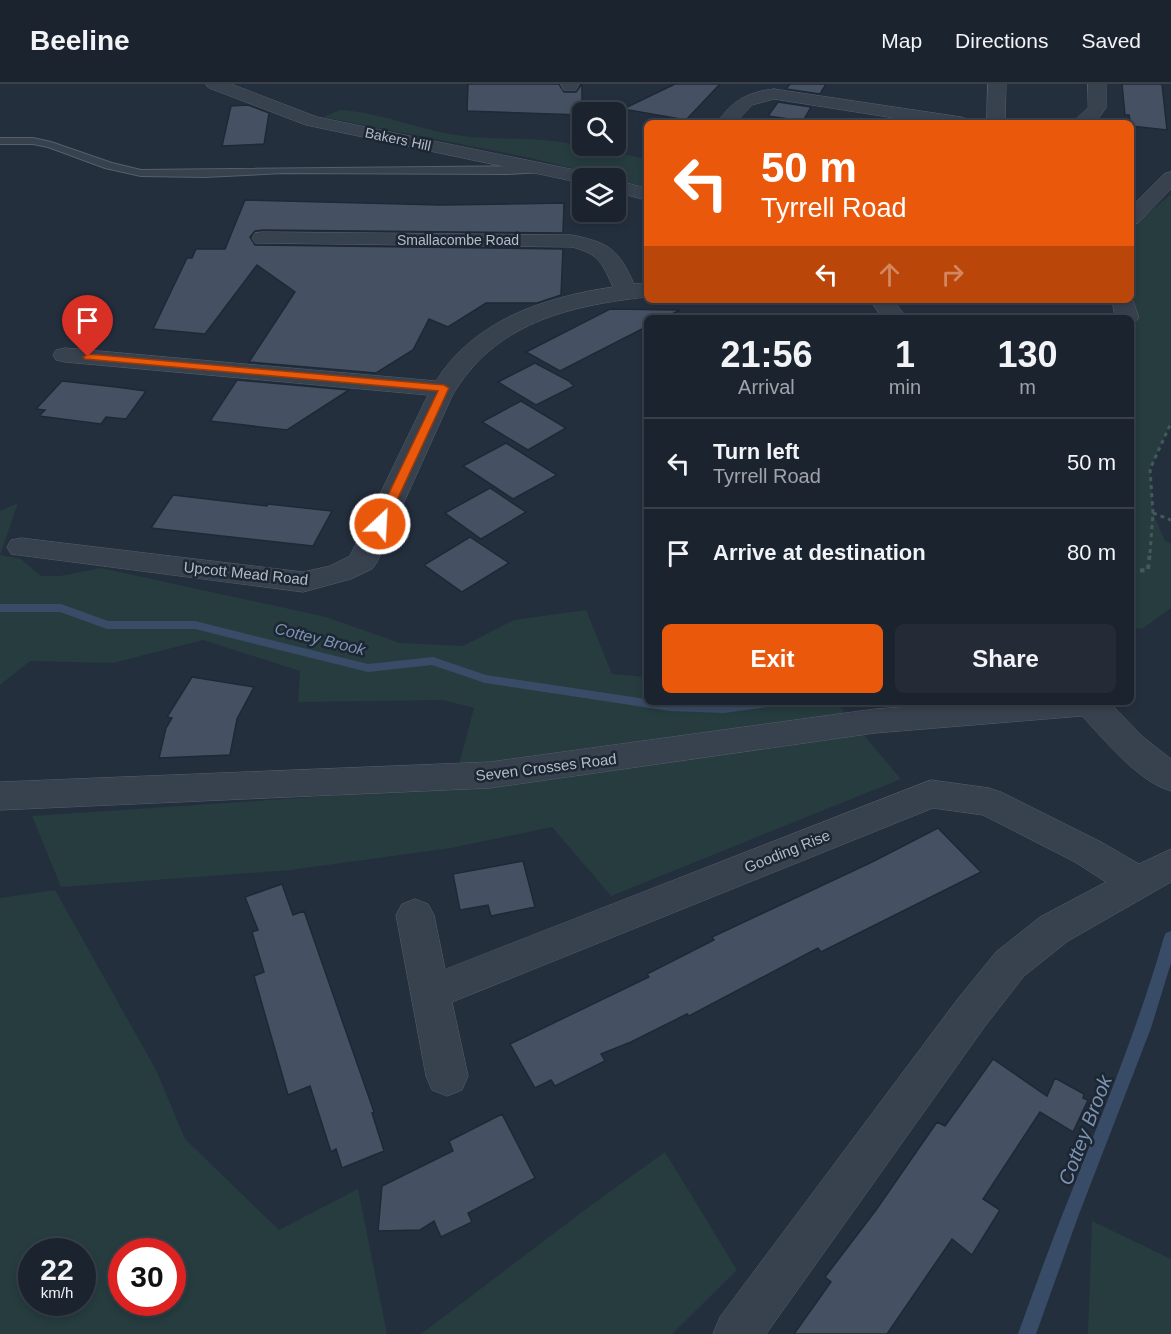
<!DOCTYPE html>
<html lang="en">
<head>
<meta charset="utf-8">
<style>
  :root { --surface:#1b232e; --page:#242b36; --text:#f1f3f6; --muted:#a0a4aa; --line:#39404a; --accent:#ea580c }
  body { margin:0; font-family:Helvetica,sans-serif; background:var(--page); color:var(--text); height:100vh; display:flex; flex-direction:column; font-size:22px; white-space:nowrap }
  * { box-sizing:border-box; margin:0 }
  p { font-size:20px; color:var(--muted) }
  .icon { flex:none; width:33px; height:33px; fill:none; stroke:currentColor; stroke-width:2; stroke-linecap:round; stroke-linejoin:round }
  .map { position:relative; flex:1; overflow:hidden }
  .sheet { position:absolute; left:644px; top:231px; width:490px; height:390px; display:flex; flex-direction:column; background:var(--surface); border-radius:9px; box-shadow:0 3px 9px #0003,0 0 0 2px var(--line) }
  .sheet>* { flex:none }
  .banner { position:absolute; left:644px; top:36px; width:490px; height:183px; border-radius:9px; box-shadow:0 3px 9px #0003,0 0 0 2px var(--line); background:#ea580c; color:#fff; overflow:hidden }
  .buttons { position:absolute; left:572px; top:18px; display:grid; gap:12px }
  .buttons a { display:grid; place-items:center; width:54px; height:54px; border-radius:9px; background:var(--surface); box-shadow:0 3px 9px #0003,0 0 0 2px var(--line); font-size:30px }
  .speed { position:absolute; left:18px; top:1154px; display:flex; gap:12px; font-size:30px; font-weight:700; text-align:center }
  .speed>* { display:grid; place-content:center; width:78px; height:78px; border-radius:50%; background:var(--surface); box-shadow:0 3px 9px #0003,0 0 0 2px var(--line); line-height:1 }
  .speed small { font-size:15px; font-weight:400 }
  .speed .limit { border:9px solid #d22; background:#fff; color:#111 }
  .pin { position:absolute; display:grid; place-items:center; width:51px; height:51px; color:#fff; margin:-62px -26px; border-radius:50% 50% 50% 0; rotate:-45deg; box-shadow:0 0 6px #0007 }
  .pin .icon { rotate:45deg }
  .me { position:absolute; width:66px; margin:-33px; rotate:25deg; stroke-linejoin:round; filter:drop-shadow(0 0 4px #0008) }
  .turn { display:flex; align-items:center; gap:21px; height:126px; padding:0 18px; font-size:27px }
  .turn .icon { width:78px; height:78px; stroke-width:2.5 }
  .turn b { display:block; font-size:42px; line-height:51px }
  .lanes { display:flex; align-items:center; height:57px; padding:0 18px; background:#0003; justify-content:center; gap:30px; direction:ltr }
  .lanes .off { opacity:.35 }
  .eta { display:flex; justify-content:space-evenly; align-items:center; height:102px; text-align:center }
  .eta b { font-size:36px; font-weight:600; line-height:42px }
  .primary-button { display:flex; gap:12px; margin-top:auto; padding:12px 18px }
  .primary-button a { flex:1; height:69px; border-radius:9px; background:var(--accent); color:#fff; font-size:24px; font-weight:600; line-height:69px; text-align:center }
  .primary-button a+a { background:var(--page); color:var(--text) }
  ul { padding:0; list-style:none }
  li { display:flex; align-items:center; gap:18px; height:90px; padding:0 18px; border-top:2px solid var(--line) }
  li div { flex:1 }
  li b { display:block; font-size:22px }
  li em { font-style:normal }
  header { display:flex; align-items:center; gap:36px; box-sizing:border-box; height:84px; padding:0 30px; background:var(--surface); border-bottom:2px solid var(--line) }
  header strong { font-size:28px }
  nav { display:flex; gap:33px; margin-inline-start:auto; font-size:21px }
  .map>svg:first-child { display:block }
  .green { fill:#263c3f; fill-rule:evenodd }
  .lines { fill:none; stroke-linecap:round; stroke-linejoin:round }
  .stream { fill:#394c67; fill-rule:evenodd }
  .building { fill:#455162; stroke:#1f2835; stroke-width:1.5 }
  .service-casing { stroke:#565f6c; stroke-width:2 }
  .minor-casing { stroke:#565f6c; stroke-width:1 }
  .path-far1 { stroke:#44595c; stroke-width:3; stroke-dasharray:4 4; stroke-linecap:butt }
  .path { stroke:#44595c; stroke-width:4; stroke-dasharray:4.5 4.5; stroke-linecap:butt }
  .service { fill:#38414e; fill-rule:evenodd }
  .minor { fill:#38414e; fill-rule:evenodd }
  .route { fill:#ea580c; stroke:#983908; stroke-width:1.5 }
  .labels { text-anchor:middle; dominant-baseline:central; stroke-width:5; stroke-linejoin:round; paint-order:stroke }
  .far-street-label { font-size:14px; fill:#b4bcc9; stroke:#1d2633 }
  .street-label { font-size:15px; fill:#b4bcc9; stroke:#1d2633 }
  .water-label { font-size:16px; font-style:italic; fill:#7c92b1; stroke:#1d2633 }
  .near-water-label { font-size:20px; font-style:italic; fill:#7c92b1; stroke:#1d2633 }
</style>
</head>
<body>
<header>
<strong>Beeline</strong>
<nav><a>Map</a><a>Directions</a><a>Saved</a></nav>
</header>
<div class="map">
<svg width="1171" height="1250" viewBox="0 0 1171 1250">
  <rect width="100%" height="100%" fill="#242f3e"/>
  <path class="green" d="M 340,26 C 379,28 417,45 456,51 C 480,55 504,54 529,55 C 568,57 608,66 646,75 L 646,103 L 531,74 L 323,33 Z
    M 1171,110 L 1171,339 L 1150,385 L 1153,429 L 1165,457 L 1171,460 L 1171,524 L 1142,545 L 1131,543 L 1131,152 L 1136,140 Z
    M 18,419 L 0,471 L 21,475 L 41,492 L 60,492 L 101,484 L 326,533 L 400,559 L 463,562 L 514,536 L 586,526 L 612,590 L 646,593 L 646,618 L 836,618 L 901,695 L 611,812 L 552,743 L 451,764 L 290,786 L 61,803 L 32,732 L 463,703 L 459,681 L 474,624 L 443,616 L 298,618 L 300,587 L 203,556 L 113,579 L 30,577 L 0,601 L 0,427 Z
    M 55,806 L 156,986 L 185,1055 L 279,1146 L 358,1105 L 387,1250 L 0,1250 L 0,814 ZM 32,1167 L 82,1167 L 82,1218 L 32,1218 ZM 122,1167 L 172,1167 L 172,1218 L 122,1218 Z
    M 665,1068 L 737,1186 L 672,1250 L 421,1250 L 590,1122 Z
    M 1092,1137 L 1171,1175 L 1171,1250 L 1088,1250 Z"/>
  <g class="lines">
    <path class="stream" d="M 0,520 L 61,520 L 108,537 L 195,537 L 368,580 L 433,573 L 486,591 L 646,615 L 646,618 L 724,621 L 743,618 L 781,618 L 775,622 L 724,629 L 670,627 L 485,599 L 432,581 L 368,588 L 195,545 L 107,545 L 60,528 L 0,528 Z
      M 1171,847 L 1171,879 L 1151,944 L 1079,1130 L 1036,1250 L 1018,1250 C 1035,1203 1052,1156 1071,1109 C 1104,1025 1139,941 1164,853 L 1166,849 Z"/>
  </g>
  <path class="building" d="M 468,0 L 559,0 L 564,8 L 576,8 L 582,0 L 582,31 L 467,27 Z
    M 675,0 L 720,0 L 686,36 L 623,25 Z
    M 790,0 L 826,0 L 820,10 L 786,5 Z
    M 1122,0 L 1162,0 L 1167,46 L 1131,42 L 1129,31 L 1125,31 Z
    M 778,18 L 811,23 L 803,37 L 768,32 Z
    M 248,21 L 269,29 L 264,60 L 222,62 L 231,22 Z
    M 245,116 L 441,121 L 564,119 L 563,149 L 263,146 L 255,147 L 250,153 L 255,161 L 563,165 L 561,211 L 537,219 L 486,219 L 448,243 L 429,235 L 413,266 L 376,289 L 249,278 L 295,208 L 257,181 L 205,250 L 153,245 L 187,174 L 192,174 L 196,165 L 225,165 Z
    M 610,225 L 680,226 L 664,234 L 646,234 L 646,243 L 560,287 L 526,268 Z
    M 535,279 L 569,297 L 574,302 L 536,321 L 498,298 Z
    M 237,296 L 349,306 L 287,346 L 210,337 Z
    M 62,297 L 116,303 L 146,307 L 126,335 L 106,333 L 101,340 L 39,332 L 45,326 L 36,325 Z
    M 521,317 L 566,344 L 528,366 L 482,338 Z
    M 506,359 L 557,391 L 513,415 L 463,382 Z
    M 490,404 L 526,428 L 481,455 L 445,429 Z
    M 173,411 L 267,422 L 268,420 L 332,427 L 313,462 L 151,444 Z
    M 470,453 L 509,479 L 462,508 L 424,481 Z
    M 192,593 L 254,603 L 237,635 L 230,671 L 159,674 L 166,644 L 172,634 L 167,633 Z
    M 938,744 L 981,788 L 821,868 L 818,864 L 689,932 L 687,930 L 631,958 L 601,970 L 605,977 L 555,1002 L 551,996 L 535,1004 L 510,960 L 649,893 L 647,890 L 714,856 L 712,853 L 872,778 Z
    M 523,777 L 535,823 L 491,832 L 488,821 L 460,826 L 453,790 Z
    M 282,800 L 293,831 L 304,827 L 374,1028 L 372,1029 L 384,1067 L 342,1084 L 336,1065 L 331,1068 L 310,1002 L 288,1011 L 254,892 L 264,888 L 252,848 L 258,846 L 245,813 Z
    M 993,975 L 1047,1012 L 1055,994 L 1084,1010 L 1083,1014 L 1088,1016 L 1073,1048 L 1040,1028 L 983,1115 L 1000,1126 L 972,1171 L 952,1155 L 887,1250 L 794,1250 L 831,1198 L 825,1193 L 876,1126 L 937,1038 L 945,1042 Z
    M 502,1030 L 535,1094 L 468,1129 L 472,1138 L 441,1153 L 434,1137 L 420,1146 L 378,1147 L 382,1102 L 453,1067 L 449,1057 Z"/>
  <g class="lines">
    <g class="service-casing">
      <path id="service" d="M 0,54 L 33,54 L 51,58 L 112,79 L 141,86 L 542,82 L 547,85 L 542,88 L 506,90 L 283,89 L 205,93 L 141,92 L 105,84 L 48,63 L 33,60 L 0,60 Z"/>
    </g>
    <g class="minor-casing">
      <path id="minor" d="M 206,0 L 231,0 L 317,33 L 585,88 L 592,90 L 595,94 L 582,94 L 582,99 L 306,41 L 209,4 Z
        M 561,0 L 579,0 L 576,6 L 564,6 Z
        M 988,0 L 1006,0 L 1005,39 L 987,39 Z
        M 1088,0 L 1106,0 L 1106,24 L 1095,39 L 1072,39 L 1088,24 Z
        M 774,5 L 961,33 L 967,35 L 970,39 L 926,39 L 774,15 L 752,21 L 735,39 L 717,39 C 732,17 747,8 774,5 Z
        M 1171,88 L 1171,105 L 1138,139 L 1131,141 L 1131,123 L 1164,90 Z
        M 615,96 L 646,104 L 646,116 L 615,108 Z
        M 263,148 L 572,151 C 610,159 618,165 634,200 L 646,199 L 646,213 C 568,222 494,239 452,312 L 377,478 L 372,485 L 351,495 L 303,508 L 11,470 L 7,463 L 11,456 L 21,454 L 303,488 L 330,482 L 350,472 L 428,311 L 65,278 L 56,276 L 53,271 L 56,266 L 65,264 L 436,297 C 474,236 545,213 613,203 C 602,179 599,170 572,163 L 255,159 L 252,154 L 255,149 Z
        M 1131,211 L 1139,234 L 1131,240 L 1131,234 L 1115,234 L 1112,216 L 1131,216 Z
        M 870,216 L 893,216 L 907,234 L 883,234 Z
        M 971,618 L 1109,618 L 1143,653 L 1171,675 L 1171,707 C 1137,697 1106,657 1082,632 L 875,649 L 490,704 L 0,726 L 0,698 L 490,678 L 875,625 Z
        M 931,696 L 989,704 L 1001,708 L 1101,758 L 1139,780 L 1171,765 L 1171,798 L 1068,857 L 1024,892 L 985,942 L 766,1250 L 713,1250 L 720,1233 L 957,916 L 996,868 L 1040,833 L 1106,798 L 1075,778 L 983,731 L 933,724 L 452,918 L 468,992 L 462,1006 L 447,1012 L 432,1006 L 426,992 L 396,831 L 402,820 L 415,815 L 428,820 L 434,831 L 445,885 Z"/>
    </g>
    <path class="path-far1" d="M 1153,429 L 1171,436
      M 1150,469 L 1153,429 L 1150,385 L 1171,339"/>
    <path class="path" d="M 1131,487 L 1148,486 L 1150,467"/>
    <use href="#service" class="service"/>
    <use href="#minor" class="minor"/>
  </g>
  <path class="route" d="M 88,270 L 444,301 L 449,304 L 386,440 L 380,443 L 374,440 L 438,307 L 85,275 L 83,273 Z"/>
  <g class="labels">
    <g class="far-street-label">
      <text transform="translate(398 55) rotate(12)">Bakers Hill</text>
      <text x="458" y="156">Smallacombe Road</text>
    </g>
    <g class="street-label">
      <text transform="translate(246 489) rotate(6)">Upcott Mead Road</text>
      <text transform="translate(546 683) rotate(-7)">Seven Crosses Road</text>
      <text transform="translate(787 767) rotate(-22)">Gooding Rise</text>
    </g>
    <g class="water-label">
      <text transform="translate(320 555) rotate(14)">Cottey Brook</text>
    </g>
    <g class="near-water-label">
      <text transform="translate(1085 1046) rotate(-69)">Cottey Brook</text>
    </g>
  </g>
</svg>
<div class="buttons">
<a><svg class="icon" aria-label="search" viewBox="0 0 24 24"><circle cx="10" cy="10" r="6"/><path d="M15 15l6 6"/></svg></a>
<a><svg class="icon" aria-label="layers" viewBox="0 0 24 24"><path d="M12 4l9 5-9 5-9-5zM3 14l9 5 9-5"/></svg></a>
</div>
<div class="speed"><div>22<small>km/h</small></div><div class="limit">30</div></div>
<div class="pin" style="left:88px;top:273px;background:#d93025"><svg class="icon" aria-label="arrive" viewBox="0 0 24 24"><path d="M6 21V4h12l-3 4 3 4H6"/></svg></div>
<svg class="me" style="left:380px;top:440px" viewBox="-20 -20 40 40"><circle r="17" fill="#ea580c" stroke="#fff" stroke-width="3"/><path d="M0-11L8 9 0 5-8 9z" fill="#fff"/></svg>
<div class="banner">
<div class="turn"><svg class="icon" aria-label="left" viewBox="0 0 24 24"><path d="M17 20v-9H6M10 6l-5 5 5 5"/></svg><div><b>50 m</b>Tyrrell Road</div></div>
<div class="lanes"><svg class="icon" aria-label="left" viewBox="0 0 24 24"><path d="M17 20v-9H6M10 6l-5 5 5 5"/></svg><svg class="icon off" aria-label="ahead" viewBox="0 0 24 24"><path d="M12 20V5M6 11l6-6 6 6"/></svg><svg class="icon off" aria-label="right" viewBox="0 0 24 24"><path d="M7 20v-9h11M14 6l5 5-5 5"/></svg></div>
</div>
<section class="sheet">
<div class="eta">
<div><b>21:56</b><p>Arrival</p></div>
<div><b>1</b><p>min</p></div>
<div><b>130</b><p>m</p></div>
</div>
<ul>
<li><svg class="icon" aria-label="left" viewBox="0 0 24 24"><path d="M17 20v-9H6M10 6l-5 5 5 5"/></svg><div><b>Turn left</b><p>Tyrrell Road</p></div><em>50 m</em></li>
<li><svg class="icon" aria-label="arrive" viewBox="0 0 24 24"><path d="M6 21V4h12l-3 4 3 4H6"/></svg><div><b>Arrive at destination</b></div><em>80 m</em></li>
</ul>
<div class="primary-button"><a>Exit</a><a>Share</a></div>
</section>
</div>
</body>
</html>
